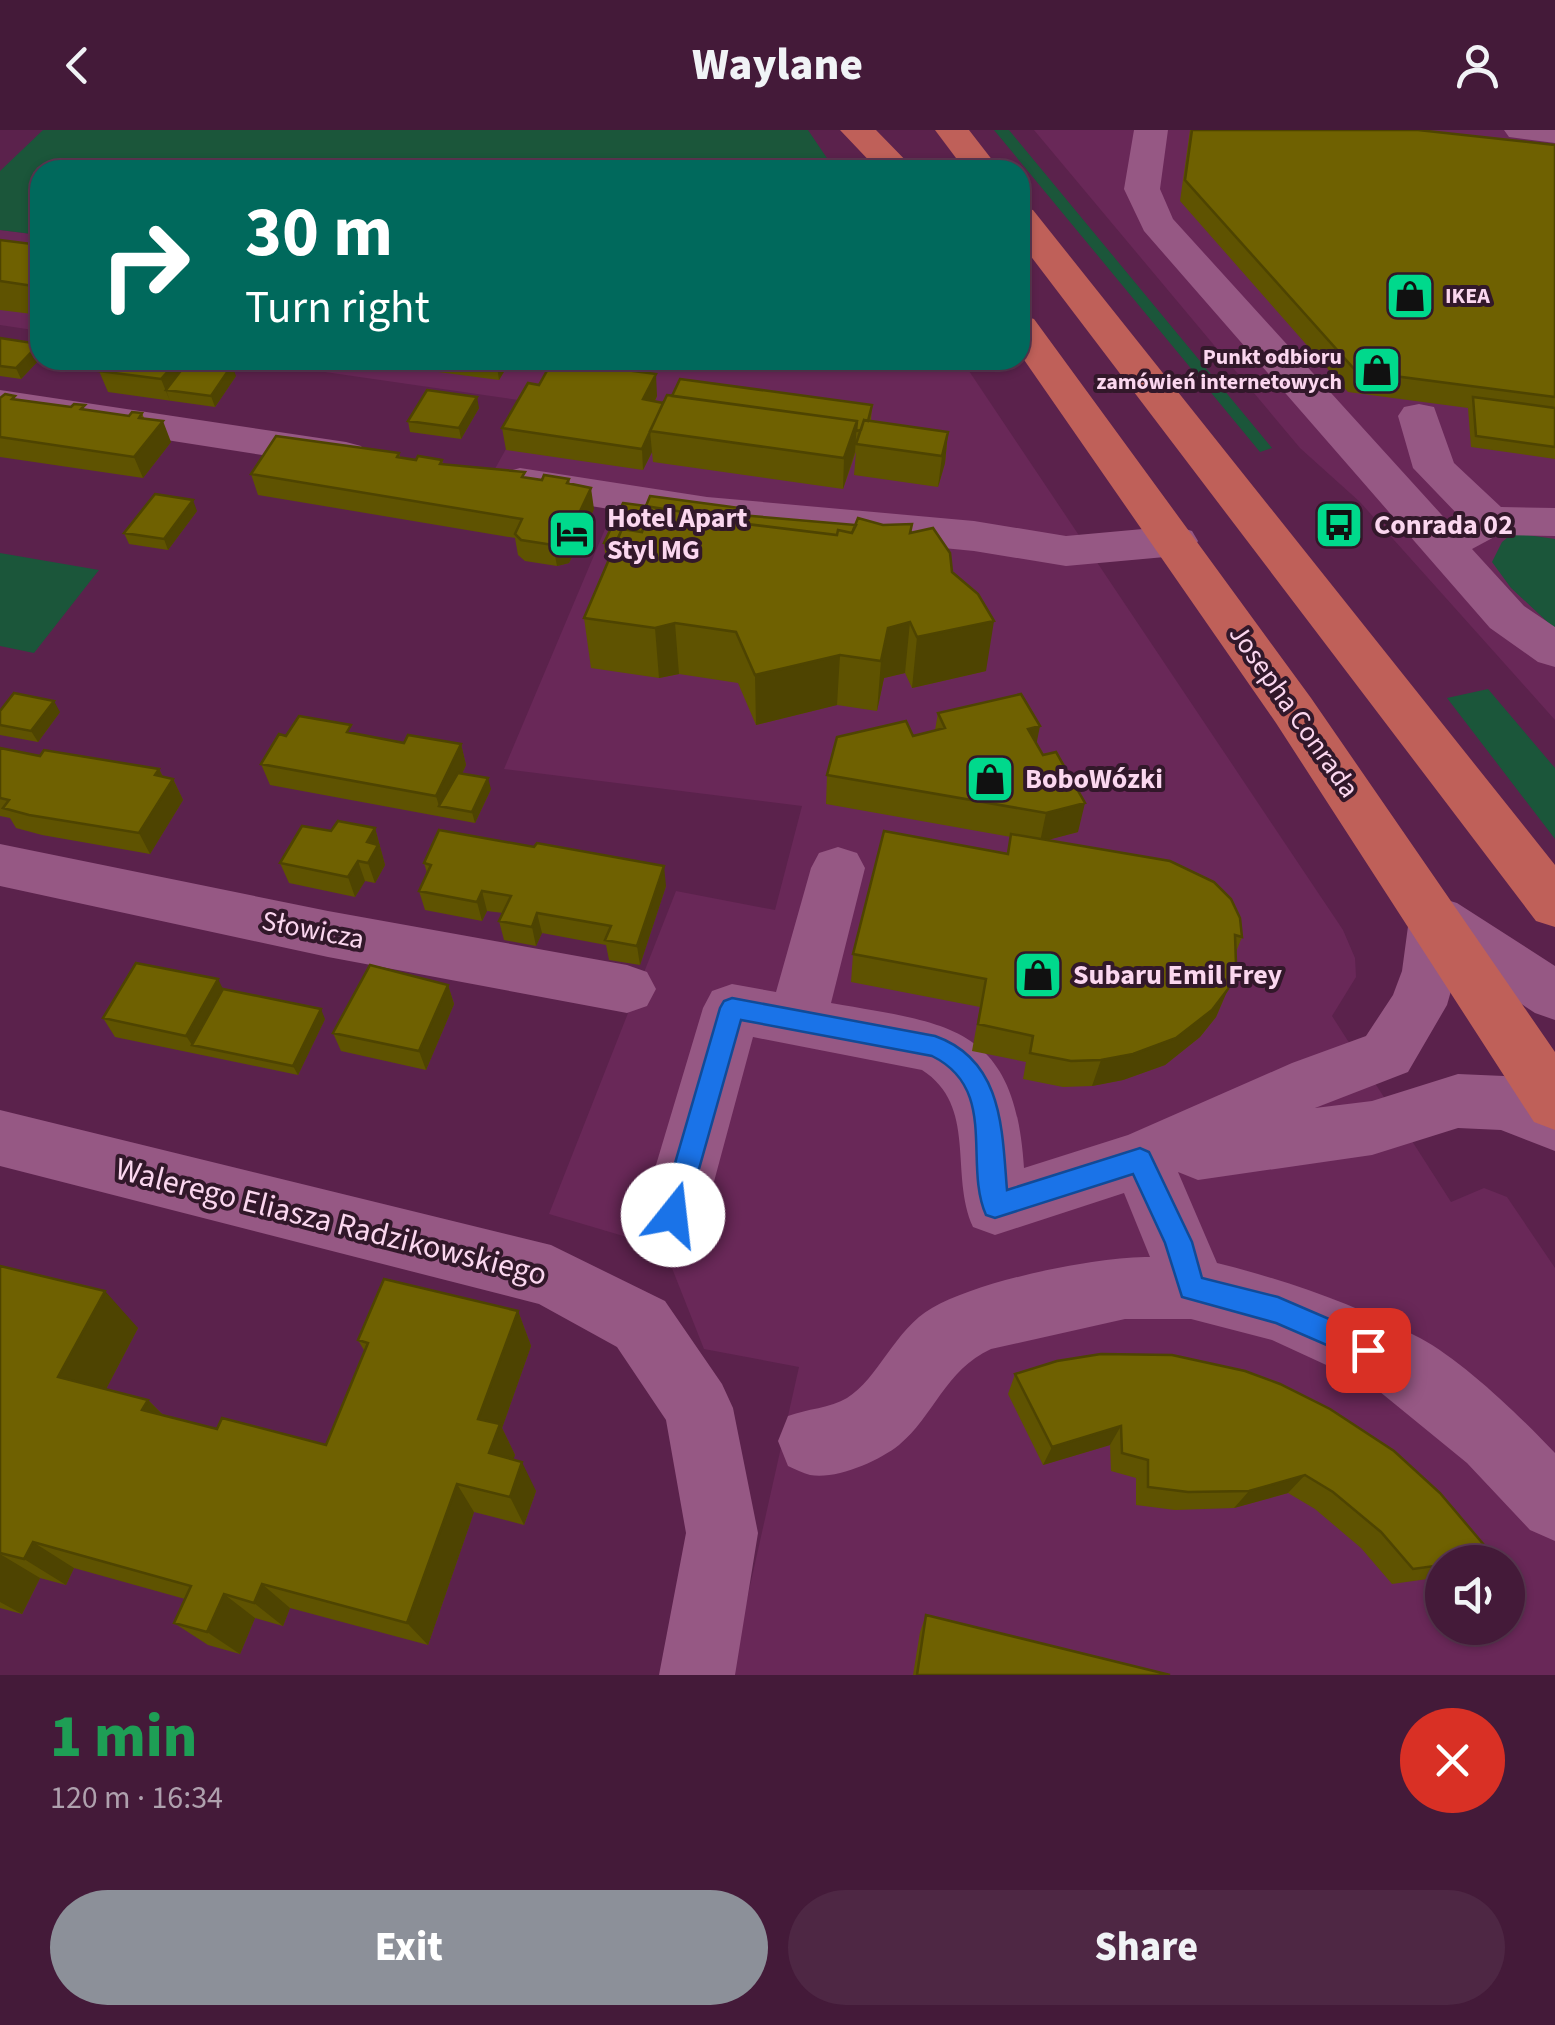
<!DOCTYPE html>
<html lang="en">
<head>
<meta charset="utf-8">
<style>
  :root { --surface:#441a39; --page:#4e2744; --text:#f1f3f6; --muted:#afa1ae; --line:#5c3853; --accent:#8c9099 }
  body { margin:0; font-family:"Source Sans 3",sans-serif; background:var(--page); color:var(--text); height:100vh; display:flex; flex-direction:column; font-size:38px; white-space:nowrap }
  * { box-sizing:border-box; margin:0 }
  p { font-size:32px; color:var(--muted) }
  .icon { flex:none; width:55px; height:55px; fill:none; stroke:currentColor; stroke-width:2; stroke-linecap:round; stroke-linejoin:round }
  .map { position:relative; height:1545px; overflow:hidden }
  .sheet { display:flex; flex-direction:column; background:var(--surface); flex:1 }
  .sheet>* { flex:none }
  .hud { position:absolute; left:30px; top:30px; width:1000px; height:210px; border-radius:30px; box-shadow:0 2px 8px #0004,0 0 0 2px var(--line); background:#00695c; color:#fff; overflow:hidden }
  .fabs { position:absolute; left:1425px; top:1415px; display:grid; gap:20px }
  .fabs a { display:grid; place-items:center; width:100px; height:100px; border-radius:50%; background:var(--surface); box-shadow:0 2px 8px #0004,0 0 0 2px var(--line); font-size:50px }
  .pin { position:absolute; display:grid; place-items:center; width:85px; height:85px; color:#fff; margin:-42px; border-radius:20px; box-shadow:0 5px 15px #0006 }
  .me { position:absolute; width:110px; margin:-55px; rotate:16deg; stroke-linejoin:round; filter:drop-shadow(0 0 8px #0008) }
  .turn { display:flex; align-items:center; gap:35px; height:210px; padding:0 50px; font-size:45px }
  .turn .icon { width:130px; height:130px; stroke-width:2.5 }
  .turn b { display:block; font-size:70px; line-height:85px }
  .round { display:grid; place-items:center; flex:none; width:105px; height:105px; border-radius:52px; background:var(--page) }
  .headline { display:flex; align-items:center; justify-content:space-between; height:170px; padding:0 50px }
  h1 { font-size:60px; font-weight:800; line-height:75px; color:#1e9e55 }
  .primary-button { display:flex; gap:20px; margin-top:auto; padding:20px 50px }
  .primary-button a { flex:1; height:115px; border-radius:60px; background:var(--accent); color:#fff; font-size:40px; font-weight:800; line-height:115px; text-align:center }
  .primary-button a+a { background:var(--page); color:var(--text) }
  header { display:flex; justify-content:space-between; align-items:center; height:130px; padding:0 50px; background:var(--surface); font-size:45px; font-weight:800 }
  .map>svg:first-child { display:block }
  .built { fill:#692858; fill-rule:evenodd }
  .green { fill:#1b563a }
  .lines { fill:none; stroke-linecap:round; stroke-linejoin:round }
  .minor { fill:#965884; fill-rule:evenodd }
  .major { fill:#bf6059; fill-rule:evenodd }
  .wall { fill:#5f5301 }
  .shaded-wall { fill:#4e4401 }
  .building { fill:#6f6101; stroke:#4e4401; stroke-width:2.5 }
  .route { fill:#1a73e8; stroke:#114b97; stroke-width:2.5 }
  .labels { text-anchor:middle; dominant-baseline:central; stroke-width:8; stroke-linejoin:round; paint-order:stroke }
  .far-poi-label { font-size:22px; font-weight:bold; fill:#fbd7ef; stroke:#32182a; text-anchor:start }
  .poi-label { font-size:28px; font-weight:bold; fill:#fbd7ef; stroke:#32182a; text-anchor:start }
  .street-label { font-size:28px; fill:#fbd7ef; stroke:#32182a }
  .near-street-label { font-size:32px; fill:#fbd7ef; stroke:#32182a }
</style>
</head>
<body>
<header><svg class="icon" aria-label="back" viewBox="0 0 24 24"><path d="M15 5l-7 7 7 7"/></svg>Waylane<svg class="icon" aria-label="person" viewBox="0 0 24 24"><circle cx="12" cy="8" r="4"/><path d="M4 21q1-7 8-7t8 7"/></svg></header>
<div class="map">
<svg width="1555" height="1545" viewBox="0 0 1555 1545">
  <rect width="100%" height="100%" fill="#5b224c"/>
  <path class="built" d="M 1034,0 L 1555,0 L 1555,590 L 1360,372 L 1300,318 Z
    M 0,100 L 40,105 L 40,201 L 0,195 Z
    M 242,230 L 911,230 L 967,238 L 1343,800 L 1355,828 L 1356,847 L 1332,886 L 1451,1072 L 1484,1058 L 1507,1067 L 1555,1138 L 1555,1545 L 730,1545 L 799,1237 L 704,1219 L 664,1118 L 549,1084 L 676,761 L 775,780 L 802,676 L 504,639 L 616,373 L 486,355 L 532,272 ZM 1442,1432 L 1508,1432 L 1508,1498 L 1442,1498 Z"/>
  <path class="green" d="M 43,0 L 808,0 L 835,40 L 40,40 L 40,105 L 0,100 L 0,41 Z
    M 994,0 L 1009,0 L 1272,318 L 1260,322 Z
    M 1513,403 L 1555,409 L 1555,499 L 1511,458 L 1492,432 L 1502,412 Z
    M 0,423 L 99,440 L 34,523 L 0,516 Z
    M 1488,559 L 1555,638 L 1555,709 L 1447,568 Z"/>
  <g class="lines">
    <path class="minor" d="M 1134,0 L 1168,0 L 1160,59 L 1173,89 L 1450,394 L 1461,388 L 1413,338 L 1398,286 L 1404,277 L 1419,274 L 1434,277 L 1454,333 L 1501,377 L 1555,378 L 1555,406 L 1498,405 L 1472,419 L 1524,476 L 1555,497 L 1555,537 L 1538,532 L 1490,498 L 1144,101 L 1124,59 Z
      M 1504,0 L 1555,0 L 1555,13 L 1509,7 Z
      M 0,260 L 346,312 L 361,316 L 367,325 L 361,334 L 346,338 L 0,284 Z
      M 520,338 L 707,367 L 974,391 L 1066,406 L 1176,396 L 1192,401 L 1198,411 L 1192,421 L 1176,426 L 1066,436 L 974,421 L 707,395 L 505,362 L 498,352 L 505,342 Z
      M 0,714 L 328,781 L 627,835 L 647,842 L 656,859 L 647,876 L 627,883 L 328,827 L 0,756 Z
      M 838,717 L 857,723 L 865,738 L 831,873 C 950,894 1015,895 1024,1038 L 1128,1005 L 1292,933 L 1366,906 L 1393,865 L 1402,841 L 1409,789 L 1417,773 L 1437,767 L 1457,773 L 1555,836 L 1555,890 L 1535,883 L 1459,833 L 1447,875 L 1408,942 L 1315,978 L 1372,971 L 1458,944 L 1504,946 L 1555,966 L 1555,1021 L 1501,1000 L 1458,998 L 1372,1025 L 1198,1050 L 1178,1042 L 1217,1133 C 1286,1150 1356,1175 1420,1208 C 1463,1231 1521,1287 1555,1323 L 1555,1411 L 1530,1400 L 1467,1333 L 1374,1257 L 1272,1210 L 1191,1189 L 1125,1189 L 991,1219 C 945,1240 934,1286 899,1315 C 879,1331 836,1350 810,1345 C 803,1343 795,1339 788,1336 L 778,1311 L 788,1286 C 806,1279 831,1278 847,1268 C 878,1249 895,1199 932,1178 C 981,1150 1094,1127 1150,1127 L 1124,1063 L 995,1105 L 973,1097 C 949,1044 978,976 922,940 L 753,907 L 705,1085 L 696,1106 L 673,1115 L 650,1106 L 641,1085 L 703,878 L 712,861 L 732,854 L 776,862 L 811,738 L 819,723 Z
      M 0,980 L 551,1115 L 665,1171 L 722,1254 L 733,1278 L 758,1403 L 735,1545 L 659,1545 L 686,1403 L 666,1290 L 617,1217 L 539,1174 L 0,1036 Z"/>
    <path class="major" d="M 840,0 L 876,0 L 915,40 L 878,40 Z
      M 935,0 L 969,0 L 1000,40 L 965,40 Z
      M 1020,77 L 1033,80 L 1555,735 L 1555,797 L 1536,791 L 1020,112 Z
      M 1020,185 L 1034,189 L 1311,568 L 1555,922 L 1555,1000 L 1534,992 L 1276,593 L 1020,224 Z"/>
  </g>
  <path class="wall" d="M 1190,0 L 1418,0 L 1555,15 L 1555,329 L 1471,317 L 1468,278 L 1348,262 L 1180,71 Z
    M 0,110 L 40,115 L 40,185 L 0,180 Z
    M 0,208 L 39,214 L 40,229 L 21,249 L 0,246 Z
    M 108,230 L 185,230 L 186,234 L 236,246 L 215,277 L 108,262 L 99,241 Z
    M 347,230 L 511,230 L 499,250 Z
    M 657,266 L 655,271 L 663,273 L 872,275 L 871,291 L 948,302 L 945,333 L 938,357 L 854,345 L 856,322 L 843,359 L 653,332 L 652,322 L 643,340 L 506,320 L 502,298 Z
    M 0,268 L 129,286 L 142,283 L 144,288 L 171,312 L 143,348 L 0,327 Z
    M 479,278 L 461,309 L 410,302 L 408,291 Z
    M 399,323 L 400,327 L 416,330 L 442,330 L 443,334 L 542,350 L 569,349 L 570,354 L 594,379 L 569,433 L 557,436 L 525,431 L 518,425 L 515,408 L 258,365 L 251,344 Z
    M 197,381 L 168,420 L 129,414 L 124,403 Z
    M 740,385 L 911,402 L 952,442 L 986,541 L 912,558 L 905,543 L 884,548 L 877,581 L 837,575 L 756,595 L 738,553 L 679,544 L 659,548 L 591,538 L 584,488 L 611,424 L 605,423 L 604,413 Z
    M 60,582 L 38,612 L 0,605 L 0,595 Z
    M 938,583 L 1037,614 L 1078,702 L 1047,710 L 1242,807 L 1236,822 L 1228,859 L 1216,887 L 1200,907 L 1165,935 L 1123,950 L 1092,956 L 1063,957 L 1023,949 L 1026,932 L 972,921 L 980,877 L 851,852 L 853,824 L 1007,723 L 1011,707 L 826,674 L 827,645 L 913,606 L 935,600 Z
    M 354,603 L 404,613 L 461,614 L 466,635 L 462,644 L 491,659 L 475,693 L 270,655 L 261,634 L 286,606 Z
    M 0,618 L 40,626 L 159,639 L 163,647 L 173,649 L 183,670 L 150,724 L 42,705 L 16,698 L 10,688 L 0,686 Z
    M 375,698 L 385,735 L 375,753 L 365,751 L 355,767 L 289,753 L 280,733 L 331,701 Z
    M 424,733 L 666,756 L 640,835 L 609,830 L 606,815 L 542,803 L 536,816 L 504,810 L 499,791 L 503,783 L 487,781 L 482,791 L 425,780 L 419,761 L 427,743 Z
    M 448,855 L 454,874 L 426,940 L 341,921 L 333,903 Z
    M 223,859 L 325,889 L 298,945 L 115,907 L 103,888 Z
    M 0,1136 L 138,1198 L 106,1259 L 148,1270 L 164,1286 L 217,1299 L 326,1315 L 365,1222 L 358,1210 L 518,1181 L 531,1216 L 502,1298 L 515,1325 L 513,1329 L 536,1361 L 524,1395 L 474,1382 L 428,1515 L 290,1478 L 283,1496 L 255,1488 L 240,1524 L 208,1515 L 174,1493 L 185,1469 L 74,1438 L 66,1455 L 40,1448 L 22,1484 L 0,1478 Z
    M 1057,1231 L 1495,1428 L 1487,1432 L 1442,1432 L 1442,1447 L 1392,1454 L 1361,1418 L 1315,1379 L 1288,1363 L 1234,1378 L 1175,1380 L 1136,1375 L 1136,1348 L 1111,1341 L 1110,1315 L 1043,1335 L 1008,1264 L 1015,1244 Z
    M 926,1485 L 1170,1545 L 913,1545 L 920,1502 Z"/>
  <path class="shaded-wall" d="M 39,214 L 40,229 L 21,249 L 16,238 Z
    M 178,230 L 185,230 L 190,245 L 166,260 L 170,271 L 161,249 Z
    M 496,230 L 511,230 L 499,250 Z
    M 232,235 L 236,246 L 215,277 L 211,266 Z
    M 656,244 L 657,266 L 645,291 L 643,269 Z
    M 477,267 L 479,278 L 461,309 L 459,298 Z
    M 663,273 L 650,301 L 652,322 L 643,340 L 642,319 Z
    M 163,291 L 171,312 L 143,348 L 134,327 Z
    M 857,291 L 855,322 L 843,359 L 844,328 Z
    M 948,302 L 945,333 L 938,357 L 942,326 Z
    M 591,358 L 594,379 L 569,433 L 557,436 L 553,415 Z
    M 193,370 L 197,381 L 168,420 L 164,409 Z
    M 994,491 L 986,541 L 912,558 L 917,507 Z
    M 910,492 L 905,543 L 884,548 L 877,581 L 881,531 L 888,498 Z
    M 675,493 L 679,544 L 659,548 L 655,498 Z
    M 840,525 L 837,575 L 756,595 L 755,545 Z
    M 54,571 L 60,582 L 38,612 L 31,601 Z
    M 1040,596 L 1034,626 L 1028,599 Z
    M 461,614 L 466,635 L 446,677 L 439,676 L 436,666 Z
    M 159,639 L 168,657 L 173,649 L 183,670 L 150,724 L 139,703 L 155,645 Z
    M 488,648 L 491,659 L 475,693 L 472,682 Z
    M 1085,673 L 1078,702 L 1040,712 L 1046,683 Z
    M 375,698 L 385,735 L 375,753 L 368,733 L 367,712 Z
    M 358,731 L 365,751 L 355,767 L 348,747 Z
    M 664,736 L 666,756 L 640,835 L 637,816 Z
    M 482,761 L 487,781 L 482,791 L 477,772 Z
    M 537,783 L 542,803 L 536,816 L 532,797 Z
    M 218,849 L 228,869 L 192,915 L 186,906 Z
    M 448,855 L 454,874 L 426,940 L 419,921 Z
    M 1228,859 L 1216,887 L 1200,907 L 1165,935 L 1123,950 L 1092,956 L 1101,930 Z
    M 321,879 L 325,889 L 298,945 L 293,936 Z
    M 105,1161 L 138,1198 L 95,1280 L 58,1247 Z
    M 518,1181 L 531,1216 L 502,1298 L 515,1325 L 505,1353 L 489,1323 L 478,1289 Z
    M 148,1270 L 180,1302 L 142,1280 Z
    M 1121,1296 L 1110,1315 L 1043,1335 L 1052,1317 Z
    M 522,1332 L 536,1361 L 524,1395 L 510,1367 Z
    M 1305,1345 L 1288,1363 L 1234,1378 L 1249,1361 Z
    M 457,1354 L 474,1382 L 428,1515 L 407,1493 Z
    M 33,1412 L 74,1438 L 66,1455 L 24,1429 Z
    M 0,1424 L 40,1448 L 22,1484 L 0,1472 Z
    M 262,1454 L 290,1478 L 283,1496 L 254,1473 Z
    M 224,1464 L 255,1488 L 240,1524 L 207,1502 Z"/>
  <path class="building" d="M 1192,0 L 1418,0 L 1555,15 L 1555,267 L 1356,241 L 1185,50 Z
    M 0,110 L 40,115 L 40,157 L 0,151 Z
    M 0,208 L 39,214 L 16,238 L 0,236 Z
    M 108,230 L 178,230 L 161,249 L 99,241 Z
    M 200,230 L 232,235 L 211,266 L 166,260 L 186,234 L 195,236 Z
    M 565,232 L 656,244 L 643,269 L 663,273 L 642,319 L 502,298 L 528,253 L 539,255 L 548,239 Z
    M 680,249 L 872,275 L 868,291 L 864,290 L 861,300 L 856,301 L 857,291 L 672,266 Z
    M 427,260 L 477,267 L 459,298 L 408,291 Z
    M 5,264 L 15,266 L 12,269 L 71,277 L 74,274 L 85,275 L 81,279 L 129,286 L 132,282 L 142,283 L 139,288 L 163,291 L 134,327 L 0,307 L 0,268 Z
    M 667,265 L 857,291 L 844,328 L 650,301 Z
    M 1473,267 L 1555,278 L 1555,317 L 1476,306 Z
    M 864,290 L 948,302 L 942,326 L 856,314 Z
    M 276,306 L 399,323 L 397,327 L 416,330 L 418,326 L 442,330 L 440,334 L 525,342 L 522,347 L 542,350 L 544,345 L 569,349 L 567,353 L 591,358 L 566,411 L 553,415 L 521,410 L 515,404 L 522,389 L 251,344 Z
    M 155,364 L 193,370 L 164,409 L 124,403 Z
    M 650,366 L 740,378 L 740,385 L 856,395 L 852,403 L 838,400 L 837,405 L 690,387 L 690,383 L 651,377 L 642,402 L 636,401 Z
    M 623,373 L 646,376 L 636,401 L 622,399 L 615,414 L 604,413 Z
    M 651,377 L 690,383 L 688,387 L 837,405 L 838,400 L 852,403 L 858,388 L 883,395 L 912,394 L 910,403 L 933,398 L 950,423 L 952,442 L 978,464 L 994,491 L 917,507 L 910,492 L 888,498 L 881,531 L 840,525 L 755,545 L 736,502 L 675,493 L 655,498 L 584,488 L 622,399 L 642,402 Z
    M 14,563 L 54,571 L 31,601 L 0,595 L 0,581 Z
    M 1021,564 L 1040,596 L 1028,599 L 1043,625 L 1056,622 L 1085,673 L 1046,683 L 827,645 L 837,607 L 906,591 L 913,606 L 945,598 L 938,583 Z
    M 299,586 L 351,595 L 347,602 L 404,613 L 408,605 L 461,614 L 436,666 L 261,634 L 279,604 L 286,606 Z
    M 0,618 L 40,626 L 44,620 L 159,639 L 155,645 L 173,649 L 139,703 L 29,685 L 3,678 L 9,670 L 0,668 Z
    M 458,643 L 488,648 L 472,682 L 439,676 Z
    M 338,691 L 375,698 L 367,712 L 378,715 L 368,733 L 358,731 L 348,747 L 280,733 L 302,696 L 331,701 Z
    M 439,700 L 534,717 L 537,713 L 664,736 L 637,816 L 605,810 L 611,796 L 537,783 L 532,797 L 499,791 L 511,766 L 482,761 L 477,772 L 419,761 L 431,735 L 424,733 Z
    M 884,701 L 1008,724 L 1011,704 L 1170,731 L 1214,752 L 1231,769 L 1240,788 L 1242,807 L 1235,805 L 1236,834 L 1228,859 L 1212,880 L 1176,908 L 1133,924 L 1101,930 L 1071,931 L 1030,923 L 1033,906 L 978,894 L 986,849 L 853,824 Z
    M 136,833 L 218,849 L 186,906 L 103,888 Z
    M 370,835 L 448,855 L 419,921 L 333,903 Z
    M 223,859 L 321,879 L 293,936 L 192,915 Z
    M 0,1136 L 105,1161 L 58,1247 L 148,1270 L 142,1280 L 217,1299 L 222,1288 L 326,1315 L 368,1213 L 358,1210 L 384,1149 L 518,1181 L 478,1289 L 500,1294 L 489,1323 L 522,1332 L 510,1367 L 457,1354 L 407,1493 L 262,1454 L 254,1473 L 224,1464 L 207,1502 L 174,1493 L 191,1456 L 33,1412 L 24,1429 L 0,1423 Z
    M 1101,1224 L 1172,1225 L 1245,1241 L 1280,1254 L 1330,1279 L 1394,1321 L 1440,1363 L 1495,1428 L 1460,1432 L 1442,1432 L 1442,1435 L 1413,1439 L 1381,1402 L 1333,1362 L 1305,1345 L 1249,1361 L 1188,1362 L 1148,1357 L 1148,1330 L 1122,1323 L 1121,1296 L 1052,1317 L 1015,1244 L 1057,1231 Z
    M 926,1485 L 1170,1545 L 917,1545 Z"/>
  <path class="route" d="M 732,868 L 935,906 C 1003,930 1002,999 1007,1060 L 1140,1018 L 1149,1022 L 1192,1112 L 1202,1148 L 1278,1167 L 1378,1210 L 1382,1220 L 1378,1229 L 1368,1233 L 1276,1193 L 1182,1167 L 1165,1113 L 1133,1044 L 995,1088 L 986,1085 C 963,1033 999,959 932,926 L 741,890 L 686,1085 L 682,1093 L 673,1097 L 664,1093 L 660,1085 L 720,878 L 724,871 Z"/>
  <defs>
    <g id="shop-square" transform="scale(2.5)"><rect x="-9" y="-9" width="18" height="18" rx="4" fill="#00d98c" stroke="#32182a"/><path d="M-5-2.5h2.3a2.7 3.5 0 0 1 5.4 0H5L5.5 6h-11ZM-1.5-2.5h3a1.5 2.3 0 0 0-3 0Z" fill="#111"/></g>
    <g id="bus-square" transform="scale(2.5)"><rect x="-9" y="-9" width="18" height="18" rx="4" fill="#00d98c" stroke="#32182a"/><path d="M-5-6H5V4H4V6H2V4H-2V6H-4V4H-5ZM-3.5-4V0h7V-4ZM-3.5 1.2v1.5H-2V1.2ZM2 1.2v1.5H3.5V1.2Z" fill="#111"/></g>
    <g id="hotel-square" transform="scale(2.5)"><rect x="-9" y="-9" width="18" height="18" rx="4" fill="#00d98c" stroke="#32182a"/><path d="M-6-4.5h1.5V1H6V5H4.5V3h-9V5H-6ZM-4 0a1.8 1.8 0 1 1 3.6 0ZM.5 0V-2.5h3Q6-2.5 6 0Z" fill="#111"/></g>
  </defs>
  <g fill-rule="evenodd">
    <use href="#shop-square" x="1410" y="166"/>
    <use href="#shop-square" x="1377" y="240"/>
    <use href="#bus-square" x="1339" y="395"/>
    <use href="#hotel-square" x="572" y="404"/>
    <use href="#shop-square" x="990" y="649"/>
    <use href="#shop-square" x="1038" y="845"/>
  </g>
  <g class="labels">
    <g class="far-poi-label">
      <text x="1445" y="166">IKEA</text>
      <text x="1342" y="227" text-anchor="end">Punkt odbioru<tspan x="1342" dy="25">zamówień internetowych</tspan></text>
    </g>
    <g class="poi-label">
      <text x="607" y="388">Hotel Apart<tspan x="607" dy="32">Styl MG</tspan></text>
      <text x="1374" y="395">Conrada 02</text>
      <text x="1025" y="649">BoboWózki</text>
      <text x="1073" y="845">Subaru Emil Frey</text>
    </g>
    <g class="street-label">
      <text transform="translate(1294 581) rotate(55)">Josepha Conrada</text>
      <text transform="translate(313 800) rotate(11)">Słowicza</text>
    </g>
    <g class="near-street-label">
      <text transform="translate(331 1092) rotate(14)">Walerego Eliasza Radzikowskiego</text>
    </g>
  </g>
</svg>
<div class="fabs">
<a><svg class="icon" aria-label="sound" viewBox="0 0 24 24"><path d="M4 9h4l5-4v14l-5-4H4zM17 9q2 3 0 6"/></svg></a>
</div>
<div class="pin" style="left:1368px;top:1220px;background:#d93025"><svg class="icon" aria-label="arrive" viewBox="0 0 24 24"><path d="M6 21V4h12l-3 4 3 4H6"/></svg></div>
<svg class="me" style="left:673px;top:1085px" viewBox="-20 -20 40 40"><circle r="19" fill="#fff"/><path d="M0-13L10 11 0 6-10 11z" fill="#1a73e8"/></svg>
<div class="hud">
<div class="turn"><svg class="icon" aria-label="right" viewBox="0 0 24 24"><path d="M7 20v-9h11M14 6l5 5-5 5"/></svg><div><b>30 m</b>Turn right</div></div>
</div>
</div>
<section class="sheet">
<div class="headline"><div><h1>1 min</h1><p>120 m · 16:34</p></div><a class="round" style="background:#d93025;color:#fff"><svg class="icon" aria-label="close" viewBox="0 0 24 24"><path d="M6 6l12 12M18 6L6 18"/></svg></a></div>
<div class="primary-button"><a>Exit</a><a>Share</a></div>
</section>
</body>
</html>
